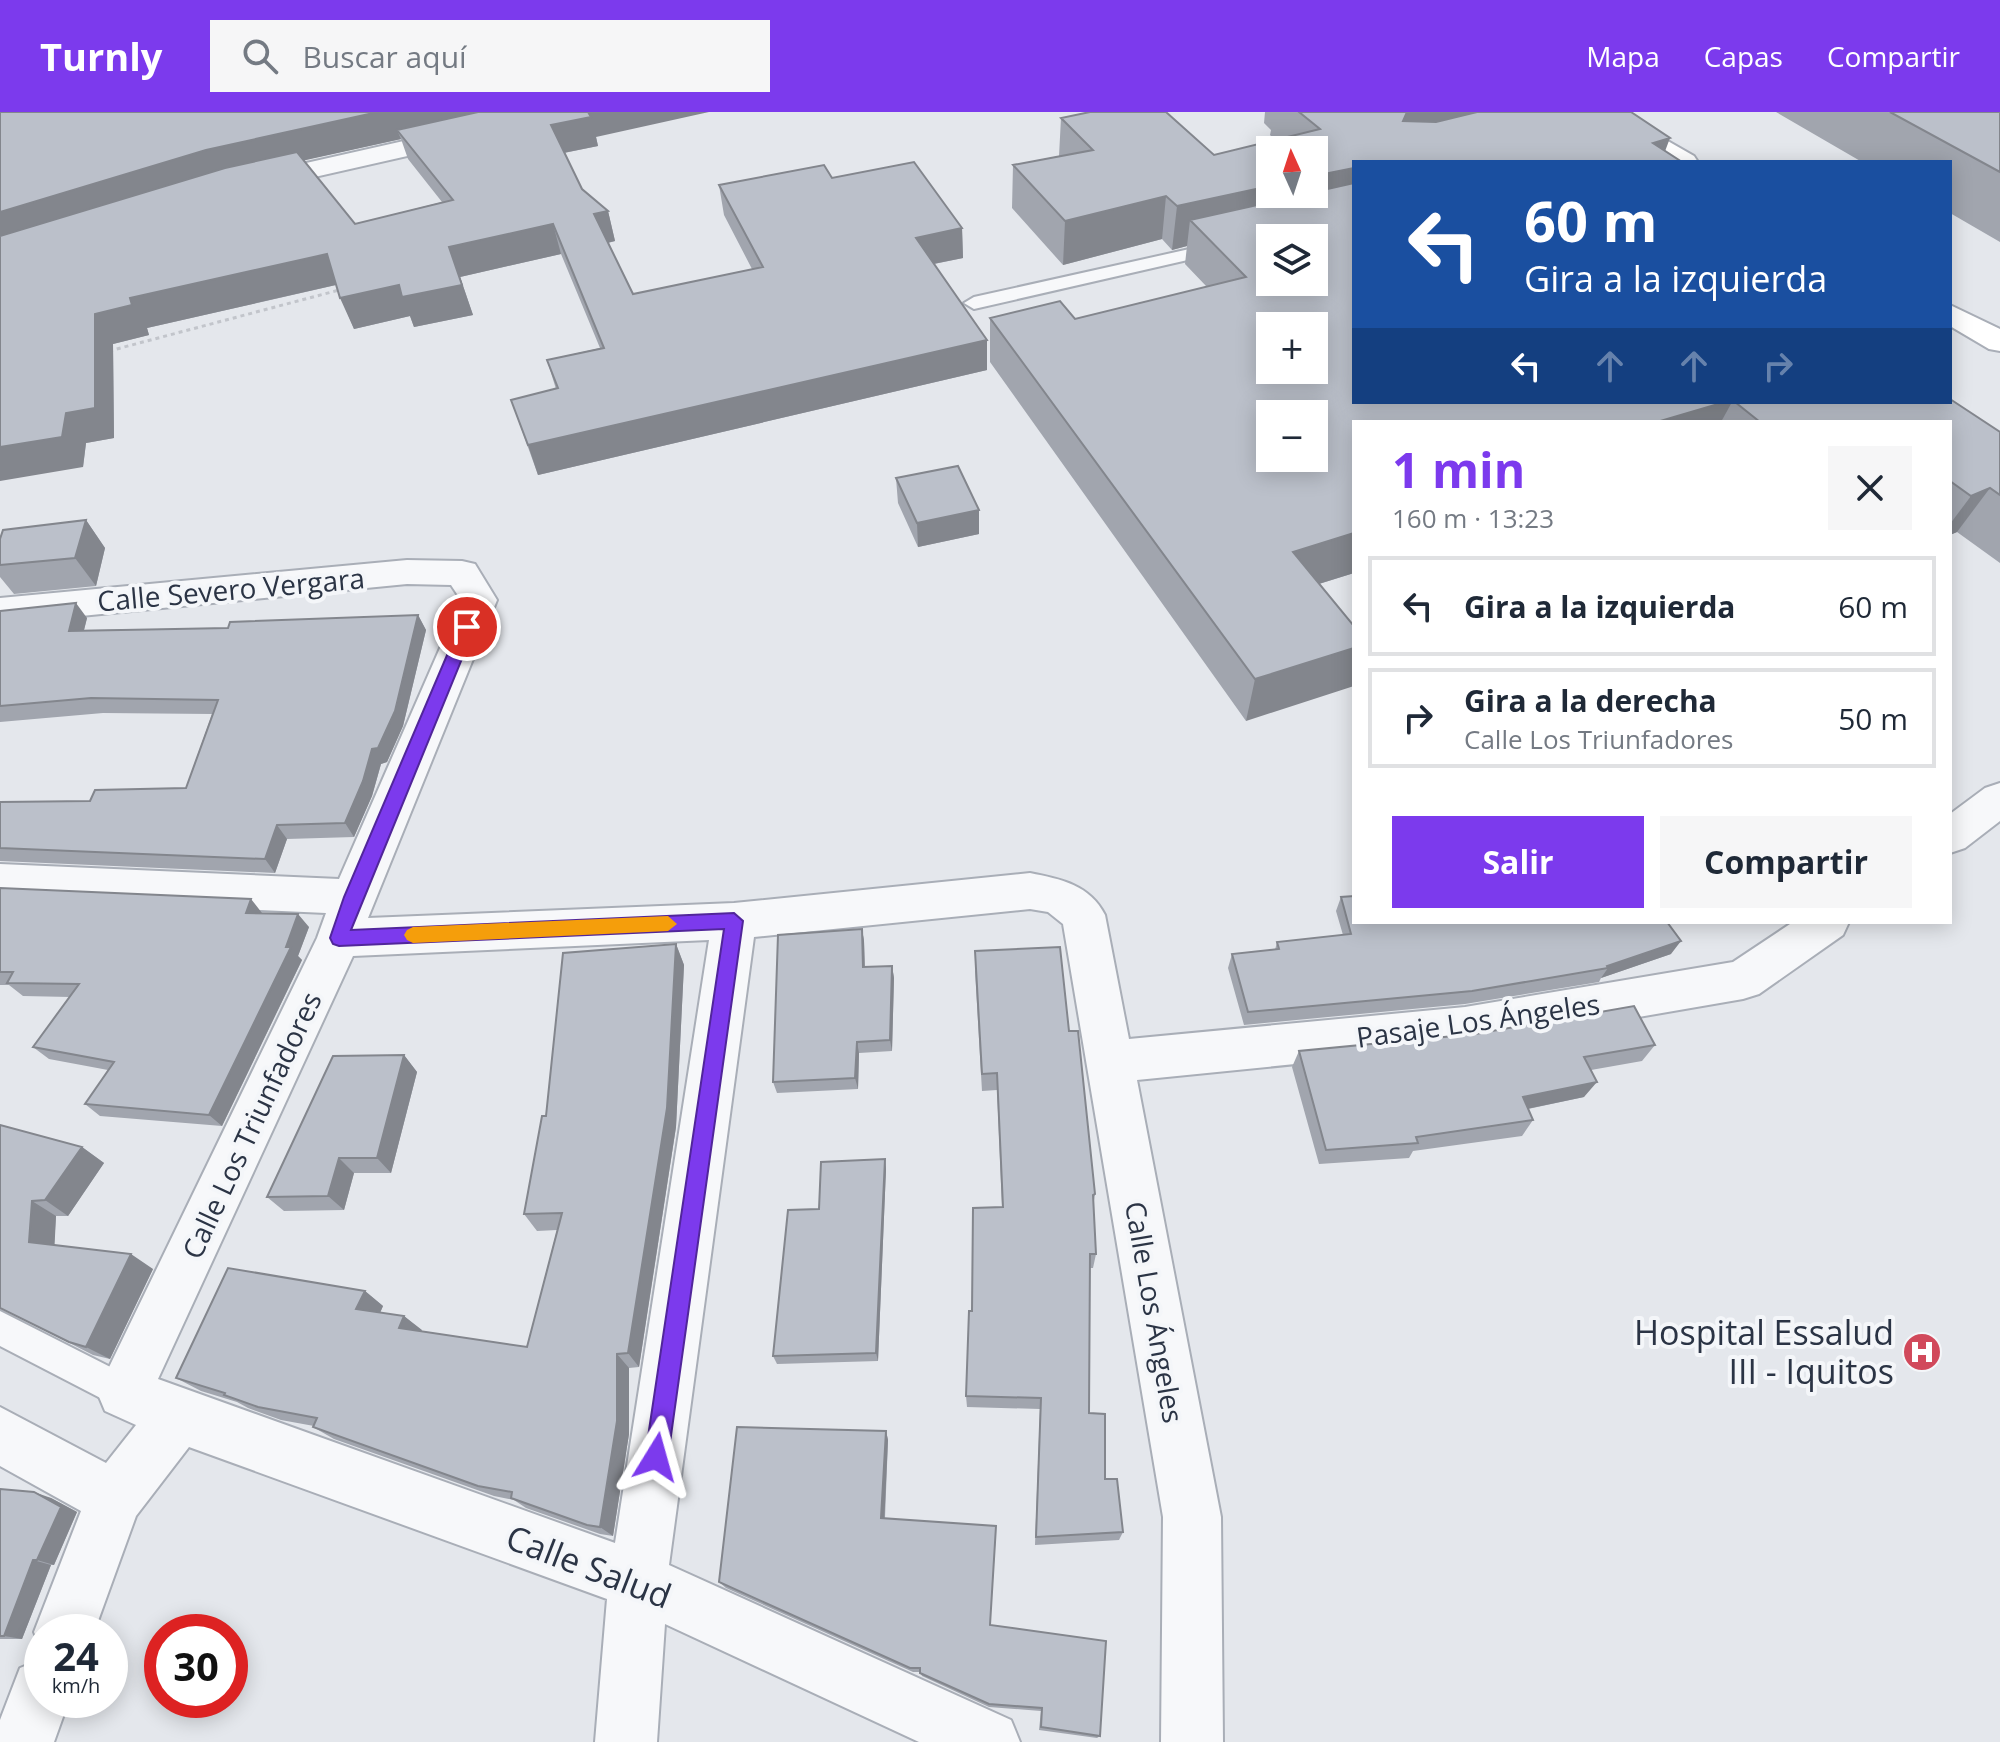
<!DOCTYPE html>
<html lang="es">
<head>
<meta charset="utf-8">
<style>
  :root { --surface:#fff; --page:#f6f6f7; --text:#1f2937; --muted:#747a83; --line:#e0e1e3; --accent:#7c3aed }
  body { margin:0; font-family:"Open Sans",sans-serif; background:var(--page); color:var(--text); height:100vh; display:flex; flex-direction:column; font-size:30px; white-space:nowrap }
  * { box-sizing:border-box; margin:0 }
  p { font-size:26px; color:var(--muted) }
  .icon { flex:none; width:44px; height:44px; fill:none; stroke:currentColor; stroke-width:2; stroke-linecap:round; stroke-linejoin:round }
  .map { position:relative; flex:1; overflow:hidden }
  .panel { position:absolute; left:1352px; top:308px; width:600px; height:504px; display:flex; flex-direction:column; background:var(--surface); border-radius:0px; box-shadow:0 4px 20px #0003 }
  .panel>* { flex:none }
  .hud { position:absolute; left:1352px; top:48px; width:600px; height:244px; border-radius:0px; box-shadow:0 4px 20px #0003; background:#1a4fa0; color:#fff; overflow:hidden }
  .needle { width:52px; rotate:357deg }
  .controls { position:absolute; left:1256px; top:24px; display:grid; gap:16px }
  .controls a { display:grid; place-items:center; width:72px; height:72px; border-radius:0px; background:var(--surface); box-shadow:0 4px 20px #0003; font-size:40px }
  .speed { position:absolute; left:24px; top:1502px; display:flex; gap:16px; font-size:40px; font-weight:700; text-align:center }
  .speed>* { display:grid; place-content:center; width:104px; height:104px; border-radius:50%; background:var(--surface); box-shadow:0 4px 20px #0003; line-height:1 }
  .speed small { font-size:20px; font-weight:400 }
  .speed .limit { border:12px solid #d22; background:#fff; color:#111 }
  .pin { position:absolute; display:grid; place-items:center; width:68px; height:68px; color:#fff; margin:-34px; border:4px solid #fff; border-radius:50%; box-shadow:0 2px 8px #0007 }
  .me { position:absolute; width:88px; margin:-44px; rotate:8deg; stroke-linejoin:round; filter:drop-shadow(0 0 6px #0008) }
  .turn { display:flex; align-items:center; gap:28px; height:168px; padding:0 40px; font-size:36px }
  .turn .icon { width:104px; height:104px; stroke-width:2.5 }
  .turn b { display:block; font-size:56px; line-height:68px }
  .lanes { display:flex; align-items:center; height:76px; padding:0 40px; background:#0003; justify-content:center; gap:40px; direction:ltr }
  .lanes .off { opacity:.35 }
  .round { display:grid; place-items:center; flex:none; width:84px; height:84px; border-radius:0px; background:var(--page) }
  .overview { display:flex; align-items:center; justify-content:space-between; height:136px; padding:0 40px }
  h1 { font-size:48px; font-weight:700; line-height:60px; color:var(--accent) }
  .button { display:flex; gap:16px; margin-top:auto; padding:16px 40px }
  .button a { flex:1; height:92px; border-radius:0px; background:var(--accent); color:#fff; font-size:32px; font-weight:700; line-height:92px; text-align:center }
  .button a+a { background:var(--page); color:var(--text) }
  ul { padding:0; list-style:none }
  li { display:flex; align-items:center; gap:24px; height:100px; margin:0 16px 12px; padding:0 24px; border:4px solid var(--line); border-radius:0px }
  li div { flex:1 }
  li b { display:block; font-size:30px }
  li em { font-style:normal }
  header { display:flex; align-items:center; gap:48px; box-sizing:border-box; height:112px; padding:0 40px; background:var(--accent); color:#fff }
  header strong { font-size:38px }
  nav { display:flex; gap:44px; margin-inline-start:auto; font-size:28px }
  .search { width:560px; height:72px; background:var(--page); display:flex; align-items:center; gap:20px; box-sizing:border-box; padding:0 28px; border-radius:0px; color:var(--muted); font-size:30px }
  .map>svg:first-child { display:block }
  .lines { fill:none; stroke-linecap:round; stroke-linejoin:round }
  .service-casing { stroke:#a9aeb7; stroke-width:4 }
  .minor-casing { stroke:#a9aeb7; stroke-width:4 }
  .secondary-casing { stroke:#a9aeb7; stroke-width:4 }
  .path { stroke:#c2c5cb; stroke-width:3; stroke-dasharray:4 4; stroke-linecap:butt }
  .service { fill:#f7f8fa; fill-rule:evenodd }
  .minor { fill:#f7f8fa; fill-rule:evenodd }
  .secondary { fill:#fff; fill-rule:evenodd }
  .wall { fill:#a1a5ae; fill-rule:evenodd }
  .shaded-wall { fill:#83868d }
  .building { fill:#bbc0ca; stroke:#83868d; stroke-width:2; fill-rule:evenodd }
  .route { fill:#7c3aed; stroke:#51269a; stroke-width:2 }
  .slow { fill:#f59e0b }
  .labels { text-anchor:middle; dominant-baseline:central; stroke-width:8; stroke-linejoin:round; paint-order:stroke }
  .street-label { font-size:28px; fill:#2b3445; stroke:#f4f6f9 }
  .near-poi-label { font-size:34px; fill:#2b3445; stroke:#f4f6f9; text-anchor:end }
  .near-street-label { font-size:34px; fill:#2b3445; stroke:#f4f6f9 }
</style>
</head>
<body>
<header>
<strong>Turnly</strong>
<div class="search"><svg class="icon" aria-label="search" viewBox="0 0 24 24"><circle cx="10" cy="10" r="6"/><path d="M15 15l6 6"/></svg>Buscar aquí</div>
<nav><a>Mapa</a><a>Capas</a><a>Compartir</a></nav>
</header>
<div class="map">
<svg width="2000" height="1630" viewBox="0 0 2000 1630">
  <rect width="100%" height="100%" fill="#e4e7ec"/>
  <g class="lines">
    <g class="service-casing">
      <path id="service" d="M 1221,130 L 1227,131 L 1230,135 L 1227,139 L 974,197 L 964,191 L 974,185 Z
        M 0,1199 L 136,1268 L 141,1280 L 136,1292 L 124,1297 L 112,1292 L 0,1234 Z"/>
    </g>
    <g class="minor-casing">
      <path id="minor" d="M 532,0 L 579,0 L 575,5 L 566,8 L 253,79 L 243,77 L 239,71 L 243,65 L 253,63 Z
        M 407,448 L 462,449 L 475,452 L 497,488 L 368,806 L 734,791 L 1030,761 C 1061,767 1090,773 1105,803 L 1129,927 L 1465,895 L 1733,850 L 1793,810 L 1849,810 L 1843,823 L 1759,882 L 1743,887 L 1465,935 L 1137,968 L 1221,1405 L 1223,1630 L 1161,1630 L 1163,1405 L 1063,812 L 1048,800 L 1030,797 L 754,825 L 669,1453 L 1011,1608 L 1020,1630 L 919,1630 L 665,1512 L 657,1630 L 595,1630 L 607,1487 L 189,1335 L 136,1404 L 94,1520 L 42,1520 L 42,1539 L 34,1520 L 81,1399 L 0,1354 L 0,1295 L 106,1351 L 136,1313 L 105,1299 L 97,1280 L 317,826 L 326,801 L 0,786 L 0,752 L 339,767 L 461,488 L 451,473 L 407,472 L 0,512 L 0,486 ZM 709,828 L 615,1431 L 158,1267 L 353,844 Z
        M 2000,671 L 2000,709 L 1965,736 L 1950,741 L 1950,702 L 1985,676 Z
        M 42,1547 L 42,1588 L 69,1588 L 54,1630 L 0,1630 L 0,1608 L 20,1556 Z"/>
    </g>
    <g class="secondary-casing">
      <path id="secondary" d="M 1585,0 L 1617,0 L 1694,44 L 1698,50 L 1666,50 L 1589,5 Z
        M 1950,193 L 2000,217 L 2000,239 L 1989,237 L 1950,214 Z"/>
    </g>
    <path class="path" d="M 109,239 L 343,177"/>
    <use href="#service" class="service"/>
    <use href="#minor" class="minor"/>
    <use href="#secondary" class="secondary"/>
  </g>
  <path class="wall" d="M 0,0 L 596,25 L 598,34 L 564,41 L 582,77 L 608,99 L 615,129 L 608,131 L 633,182 L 752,157 L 724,103 L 719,73 L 832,66 L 962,116 L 963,146 L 934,152 L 987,258 L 538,363 L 511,288 L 556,277 L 547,248 L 600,236 L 561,142 L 460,165 L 473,203 L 414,215 L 410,204 L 354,217 L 336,173 L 147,216 L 149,223 L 113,232 L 114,326 L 86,331 L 83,355 ZM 401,27 L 408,47 L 442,90 L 355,112 L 304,48 Z
    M 1265,0 L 1631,0 L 1354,50 L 1354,290 L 1950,290 L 2000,320 L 2000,451 L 1957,420 L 1950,423 L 1950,310 L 1354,310 L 1354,461 L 1319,472 L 1246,609 L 990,250 L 990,206 L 1075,207 L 1207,175 L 1185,152 L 1187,134 L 1172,138 L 1162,127 L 1063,153 L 1012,96 L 1013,53 L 1059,44 L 1061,6 L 1214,43 L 1275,28 L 1270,23 L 1271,18 L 1264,11 Z
    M 1776,0 L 2000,0 L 2000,130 L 1950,101 L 1950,50 L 1862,50 Z
    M 896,366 L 979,398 L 979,422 L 918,435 L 898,391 Z
    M 86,408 L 105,436 L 96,474 L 14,482 L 0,465 L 0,427 Z
    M 0,499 L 87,506 L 84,518 L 228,516 L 418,503 L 426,518 L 403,614 L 387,650 L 381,652 L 372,684 L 354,725 L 287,727 L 275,761 L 0,749 L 0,690 L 90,689 L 186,676 L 212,602 L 103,601 L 0,610 Z
    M 0,776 L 262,801 L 309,815 L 298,844 L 302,848 L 222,1014 L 100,1004 L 85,992 L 108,958 L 49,947 L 33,935 L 70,885 L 23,884 L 9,873 L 0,873 Z
    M 1341,785 L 1671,842 L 1601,866 L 1599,870 L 1465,892 L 1244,913 L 1228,856 L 1232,842 L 1275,838 L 1277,830 L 1343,823 L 1336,799 Z
    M 862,817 L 864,829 L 865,855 L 892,854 L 894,866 L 892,939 L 859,941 L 858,977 L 777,981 L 773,970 Z
    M 676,832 L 684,853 L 676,1015 L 639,1255 L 629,1256 L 629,1322 L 613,1424 L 600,1422 L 526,1396 L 514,1388 L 494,1384 L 334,1327 L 313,1315 L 314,1314 L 281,1308 L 248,1296 L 237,1290 L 201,1279 L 176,1266 L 365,1179 L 383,1194 L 380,1201 L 404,1204 L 421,1219 L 527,1235 L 557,1118 L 537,1119 L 524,1102 L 546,1004 Z
    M 975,858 L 1069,919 L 1095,1082 L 1093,1095 L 1096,1142 L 1093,1156 L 1090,1156 L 1089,1301 L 1105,1367 L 1123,1420 L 1119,1428 L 1035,1433 L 1040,1297 L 967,1295 L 966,1284 L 1002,1095 L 997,978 L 982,979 Z
    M 1655,933 L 1642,949 L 1591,958 L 1584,985 L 1528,997 L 1533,1008 L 1522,1024 L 1413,1039 L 1409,1046 L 1319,1052 L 1292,955 L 1299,939 Z
    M 404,943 L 417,960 L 391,1061 L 354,1061 L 344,1098 L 284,1099 L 267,1085 Z
    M 0,1013 L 82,1035 L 104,1051 L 68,1104 L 56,1104 L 54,1133 L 153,1157 L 110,1247 L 93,1243 L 1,1196 L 0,1197 Z
    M 885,1047 L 886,1057 L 878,1249 L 777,1252 L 773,1244 L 819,1097 Z
    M 886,1319 L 888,1328 L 885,1406 L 996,1421 L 990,1513 L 1100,1624 L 1097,1626 L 1039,1618 L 1041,1599 L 989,1595 L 922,1564 L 920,1560 L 913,1560 L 726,1476 L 719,1470 Z
    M 0,1377 L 51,1386 L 77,1400 L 54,1453 L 51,1453 L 22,1527 L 0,1527 Z"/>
  <path class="shaded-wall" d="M 378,0 L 518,0 L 397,18 L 401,27 L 220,67 L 0,136 L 0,100 L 206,38 Z
    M 587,0 L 709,0 L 596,25 L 598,34 L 558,42 L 551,13 Z
    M 1407,0 L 1560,0 L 1397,43 L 1403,9 Z
    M 1670,26 L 1661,50 L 1653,31 Z
    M 1354,56 L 1354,94 L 1190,108 L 1187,134 L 1172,138 L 1177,94 L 1270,74 L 1270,82 L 1314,82 L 1314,64 Z
    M 1166,84 L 1162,127 L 1063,153 L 1065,109 Z
    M 608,99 L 615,129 L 602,132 L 594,102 Z
    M 553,112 L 561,142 L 460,165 L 473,203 L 414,215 L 410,204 L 354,217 L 340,186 L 449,135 Z
    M 962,116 L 963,146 L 918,155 L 916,126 Z
    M 327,142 L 340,172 L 147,216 L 149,223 L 113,232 L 114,326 L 86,331 L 83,355 L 0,369 L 0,335 L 66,301 L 95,202 L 130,186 Z
    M 987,228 L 987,258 L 538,363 L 528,333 Z
    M 1725,290 L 1732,290 L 1721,310 L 1657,310 Z
    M 1990,376 L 1957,420 L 1950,423 L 1950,412 L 1971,384 Z
    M 979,398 L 979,422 L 918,435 L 917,411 Z
    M 86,408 L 105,436 L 96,474 L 75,446 Z
    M 1354,421 L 1354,461 L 1283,483 L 1293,440 Z
    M 76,491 L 87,506 L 80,534 L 69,519 Z
    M 418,503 L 426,518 L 403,614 L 387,650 L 381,652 L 372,684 L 354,725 L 345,711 L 372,637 Z
    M 1354,536 L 1354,574 L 1246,609 L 1255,567 Z
    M 277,713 L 287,727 L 275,761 L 265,747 Z
    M 251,787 L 262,801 L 246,801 Z
    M 298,802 L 309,815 L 298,844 L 302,848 L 222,1014 L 209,1003 L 286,835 Z
    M 862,817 L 864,829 L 865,867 L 863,855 Z
    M 1681,829 L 1671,842 L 1601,866 L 1608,856 L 1607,854 Z
    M 676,832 L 684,853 L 676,1015 L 639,1255 L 628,1241 Z
    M 892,854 L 894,866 L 892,939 L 890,928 Z
    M 857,930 L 859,941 L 858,977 L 855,966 Z
    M 404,943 L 417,960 L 391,1061 L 377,1046 Z
    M 1597,970 L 1584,985 L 1512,1000 L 1523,985 Z
    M 82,1035 L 104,1051 L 68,1104 L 45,1088 Z
    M 339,1046 L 354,1061 L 344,1098 L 328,1084 Z
    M 885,1047 L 886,1057 L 878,1249 L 876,1241 Z
    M 32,1089 L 56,1104 L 54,1144 L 29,1130 Z
    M 131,1142 L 153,1157 L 110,1247 L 86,1235 Z
    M 365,1179 L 383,1194 L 375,1212 L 356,1197 Z
    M 404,1204 L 422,1218 L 417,1230 L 399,1216 Z
    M 617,1242 L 629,1256 L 629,1322 L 613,1424 L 600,1415 Z
    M 886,1319 L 888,1328 L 884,1414 L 881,1406 Z
    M 34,1380 L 51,1386 L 77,1400 L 54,1453 L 37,1448 Z
    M 33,1448 L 51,1453 L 22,1527 L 4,1524 Z"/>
  <path class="building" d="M 0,0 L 378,0 L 206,38 L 0,100 Z
    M 478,0 L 588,0 L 591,5 L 551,13 L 582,77 L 608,99 L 594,102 L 633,182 L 763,155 L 719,73 L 824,53 L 832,66 L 914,50 L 962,116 L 916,126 L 987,228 L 528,333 L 511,288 L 558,276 L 547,248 L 604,236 L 553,112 L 449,135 L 462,173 L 402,185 L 399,173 L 340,186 L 327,142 L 130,186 L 132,193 L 95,202 L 95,296 L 66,301 L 62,325 L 0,335 L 0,124 L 225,56 L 297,40 L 355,112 L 453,88 L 397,18 Z
    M 1090,0 L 1166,0 L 1214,43 L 1320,17 L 1299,0 L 1409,0 L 1407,0 L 1403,9 L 1436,10 L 1477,0 L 1631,0 L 1670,26 L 1653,31 L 1682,50 L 1354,50 L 1354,56 L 1314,64 L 1314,38 L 1270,38 L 1270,74 L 1177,94 L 1166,84 L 1065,109 L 1013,53 L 1093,38 L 1061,6 Z
    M 1890,0 L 2000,0 L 2000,60 Z
    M 1354,71 L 1354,290 L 1725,290 L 1657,310 L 1354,310 L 1354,421 L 1293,440 L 1354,514 L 1354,536 L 1255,567 L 990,206 L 1060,189 L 1075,207 L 1246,165 L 1190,108 L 1306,82 L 1314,82 L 1314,80 ZM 1270,126 L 1314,126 L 1314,170 L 1270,170 ZM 1270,214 L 1314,214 L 1314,258 L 1270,258 ZM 1270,302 L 1314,302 L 1314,346 L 1270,346 Z
    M 1950,287 L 2000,320 L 2000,383 L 1990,376 L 1971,384 L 1950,369 L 1950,310 L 1760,310 L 1735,290 L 1950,290 Z
    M 958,354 L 979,398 L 917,411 L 896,366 Z
    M 86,408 L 75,446 L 0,453 L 0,427 L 3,418 Z
    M 76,491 L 69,519 L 228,516 L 230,510 L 418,503 L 395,599 L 378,636 L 372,637 L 363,669 L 345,711 L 277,713 L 265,747 L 0,736 L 0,690 L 90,689 L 95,678 L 186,676 L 218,588 L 91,586 L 0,594 L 0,499 Z
    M 0,776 L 251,787 L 246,801 L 298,802 L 286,835 L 291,835 L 209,1003 L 85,992 L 114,950 L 33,935 L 79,872 L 7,871 L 13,860 L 0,860 Z
    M 1354,784 L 1354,810 L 1667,810 L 1681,829 L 1607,854 L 1608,856 L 1472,879 L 1248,900 L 1232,842 L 1279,837 L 1277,830 L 1351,822 L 1341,785 Z
    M 862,817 L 863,855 L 892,854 L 890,928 L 857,930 L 855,966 L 773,970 L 778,823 Z
    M 676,832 L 667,996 L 628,1241 L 617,1242 L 617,1309 L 600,1415 L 587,1413 L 511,1386 L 512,1380 L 478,1374 L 313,1315 L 317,1306 L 258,1295 L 224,1283 L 225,1281 L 176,1266 L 228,1156 L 365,1179 L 356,1197 L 404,1204 L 399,1216 L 527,1235 L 562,1101 L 524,1102 L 542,1004 L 546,1004 L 563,841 Z
    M 1060,835 L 1069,919 L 1078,919 L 1095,1082 L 1093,1083 L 1096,1142 L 1090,1142 L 1089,1301 L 1105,1302 L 1105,1367 L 1117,1367 L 1123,1420 L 1036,1425 L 1041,1286 L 966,1284 L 969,1199 L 972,1199 L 973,1096 L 1003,1095 L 997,961 L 982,962 L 975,839 Z
    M 1634,894 L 1655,933 L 1584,945 L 1597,970 L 1523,985 L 1533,1008 L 1416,1025 L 1418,1031 L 1326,1038 L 1299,939 L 1475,922 Z
    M 404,943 L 377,1046 L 339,1046 L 328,1084 L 267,1085 L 333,944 Z
    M 0,1013 L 82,1035 L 45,1088 L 32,1089 L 29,1130 L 131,1142 L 86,1235 L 69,1230 L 0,1196 Z
    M 885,1047 L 876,1241 L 773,1244 L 788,1098 L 819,1097 L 821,1050 Z
    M 737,1315 L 886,1319 L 881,1406 L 996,1414 L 990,1513 L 1106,1529 L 1100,1624 L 1041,1615 L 1042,1596 L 989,1592 L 920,1561 L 920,1556 L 910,1556 L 719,1470 Z
    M 0,1377 L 34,1380 L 61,1395 L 37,1448 L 33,1448 L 4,1524 L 0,1524 Z"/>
  <path class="route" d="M 467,510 L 475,515 L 351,818 L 734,801 L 743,809 L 668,1345 L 665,1354 L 656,1357 L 648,1354 L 645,1345 L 724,817 L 339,834 L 333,832 L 330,826 L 344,785 L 459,515 Z"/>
  <path class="slow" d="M 668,804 L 677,812 L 668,819 L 413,831 L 407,828 L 404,823 L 407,818 L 413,815 Z"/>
  <defs>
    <g id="hospital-disc" transform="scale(2)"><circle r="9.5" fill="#d1495b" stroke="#f4f6f9"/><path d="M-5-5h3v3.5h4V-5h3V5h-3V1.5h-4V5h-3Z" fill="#fff"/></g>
  </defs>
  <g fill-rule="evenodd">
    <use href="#hospital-disc" x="1922" y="1240"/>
  </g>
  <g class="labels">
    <g class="street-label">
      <text transform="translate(231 477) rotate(-5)">Calle Severo Vergara</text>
      <text transform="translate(1478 908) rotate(-8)">Pasaje Los Ángeles</text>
      <text transform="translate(251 1013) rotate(-65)">Calle Los Triunfadores</text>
      <text transform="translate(1155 1200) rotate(80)">Calle Los Ángeles</text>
    </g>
    <g class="near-poi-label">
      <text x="1894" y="1220">Hospital Essalud<tspan x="1894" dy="39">III - Iquitos</tspan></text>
    </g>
    <g class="near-street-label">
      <text transform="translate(589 1454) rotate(21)">Calle Salud</text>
    </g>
  </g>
</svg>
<div class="controls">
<a><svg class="needle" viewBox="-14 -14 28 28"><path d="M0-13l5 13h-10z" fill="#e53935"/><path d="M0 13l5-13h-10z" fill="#747a83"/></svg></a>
<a><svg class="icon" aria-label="layers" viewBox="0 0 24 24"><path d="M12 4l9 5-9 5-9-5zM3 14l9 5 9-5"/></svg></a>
<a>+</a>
<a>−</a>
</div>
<div class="speed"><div>24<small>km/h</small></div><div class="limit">30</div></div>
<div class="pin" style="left:467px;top:515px;background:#d93025"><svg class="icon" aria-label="arrive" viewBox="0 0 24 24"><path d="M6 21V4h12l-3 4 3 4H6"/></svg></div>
<svg class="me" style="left:656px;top:1345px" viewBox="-20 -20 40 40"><path d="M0-17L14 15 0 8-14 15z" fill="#7c3aed" stroke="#fff" stroke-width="4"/></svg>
<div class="hud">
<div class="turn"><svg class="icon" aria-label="left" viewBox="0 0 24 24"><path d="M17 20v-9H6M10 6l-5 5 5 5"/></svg><div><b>60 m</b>Gira a la izquierda</div></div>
<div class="lanes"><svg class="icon" aria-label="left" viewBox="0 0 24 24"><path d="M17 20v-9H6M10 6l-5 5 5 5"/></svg><svg class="icon off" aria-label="ahead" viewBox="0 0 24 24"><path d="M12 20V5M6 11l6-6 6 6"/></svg><svg class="icon off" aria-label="ahead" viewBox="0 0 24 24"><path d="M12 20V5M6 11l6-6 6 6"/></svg><svg class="icon off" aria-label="right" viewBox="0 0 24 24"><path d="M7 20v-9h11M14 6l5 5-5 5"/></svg></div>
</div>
<section class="panel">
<div class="overview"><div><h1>1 min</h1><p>160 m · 13:23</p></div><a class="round"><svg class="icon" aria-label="close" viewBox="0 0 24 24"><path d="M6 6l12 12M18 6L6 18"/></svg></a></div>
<ul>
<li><svg class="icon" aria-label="left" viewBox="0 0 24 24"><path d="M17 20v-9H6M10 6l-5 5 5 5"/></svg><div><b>Gira a la izquierda</b></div><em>60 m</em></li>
<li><svg class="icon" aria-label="right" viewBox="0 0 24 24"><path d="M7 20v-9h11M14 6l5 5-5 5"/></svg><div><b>Gira a la derecha</b><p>Calle Los Triunfadores</p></div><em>50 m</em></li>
</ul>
<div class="button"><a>Salir</a><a>Compartir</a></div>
</section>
</div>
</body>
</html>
